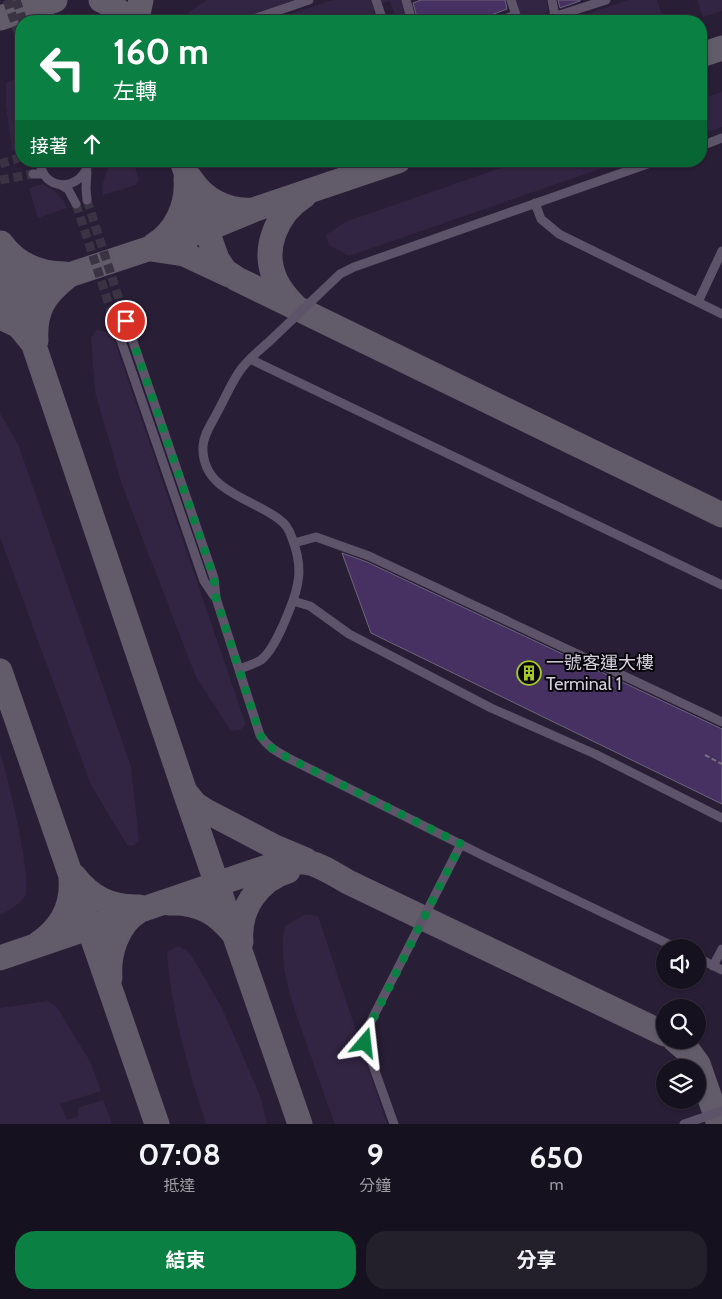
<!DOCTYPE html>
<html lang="zh-TW">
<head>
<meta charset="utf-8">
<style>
  :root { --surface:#16111e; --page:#231f2b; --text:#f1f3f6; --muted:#9e9da4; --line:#35313c; --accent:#0b8043 }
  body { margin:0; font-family:Cabin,"Noto Sans TC",sans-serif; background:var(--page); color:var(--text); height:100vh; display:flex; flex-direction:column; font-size:19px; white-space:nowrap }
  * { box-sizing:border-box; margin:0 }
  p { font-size:16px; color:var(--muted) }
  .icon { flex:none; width:28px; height:28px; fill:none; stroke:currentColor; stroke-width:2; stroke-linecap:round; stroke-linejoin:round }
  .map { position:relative; height:1124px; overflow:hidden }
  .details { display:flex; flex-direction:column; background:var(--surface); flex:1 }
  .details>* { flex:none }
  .hud { position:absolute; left:15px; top:15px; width:692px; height:152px; border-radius:20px; box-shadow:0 1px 4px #0004,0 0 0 1px var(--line); background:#0b8043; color:#fff; overflow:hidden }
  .buttons { position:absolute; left:656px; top:939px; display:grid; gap:10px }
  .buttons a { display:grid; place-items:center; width:50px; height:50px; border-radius:50%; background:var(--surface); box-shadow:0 1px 4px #0004,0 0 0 1px var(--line); font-size:25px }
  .pin { position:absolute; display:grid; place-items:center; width:42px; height:42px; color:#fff; margin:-21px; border:2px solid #fff; border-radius:50%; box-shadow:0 1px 5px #0007 }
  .me { position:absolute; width:55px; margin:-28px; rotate:17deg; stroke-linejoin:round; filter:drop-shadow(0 0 4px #0008) }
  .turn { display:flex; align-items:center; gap:18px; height:105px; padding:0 15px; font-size:22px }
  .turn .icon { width:65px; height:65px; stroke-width:2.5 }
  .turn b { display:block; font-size:35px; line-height:42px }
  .then { display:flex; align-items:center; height:48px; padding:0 15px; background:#0003; gap:10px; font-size:19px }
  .eta { display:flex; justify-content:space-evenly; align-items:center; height:85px; text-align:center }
  .eta b { font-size:30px; font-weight:700; line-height:35px }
  .action { display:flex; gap:10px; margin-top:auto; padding:10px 15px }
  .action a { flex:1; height:58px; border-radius:20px; background:var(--accent); color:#fff; font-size:20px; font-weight:700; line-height:58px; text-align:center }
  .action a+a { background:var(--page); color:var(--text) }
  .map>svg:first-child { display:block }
  .built { fill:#281e36; fill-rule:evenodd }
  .green { fill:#322543 }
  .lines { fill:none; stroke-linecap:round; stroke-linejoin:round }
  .taxiway { stroke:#625b6a; stroke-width:25 }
  .building { fill:#473163; stroke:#6e657b }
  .minor-tunnel { stroke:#393343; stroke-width:9; stroke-dasharray:9 4.5; stroke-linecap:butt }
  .path { stroke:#76707f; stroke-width:2; stroke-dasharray:5 2.5; stroke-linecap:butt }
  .minor { stroke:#5d5469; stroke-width:9 }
  .route { stroke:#0b8043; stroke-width:9; stroke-dasharray:0 16.2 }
  .labels { text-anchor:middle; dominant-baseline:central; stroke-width:4; stroke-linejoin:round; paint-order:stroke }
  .poi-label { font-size:18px; fill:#d4cfdb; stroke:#07050b; text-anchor:start }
</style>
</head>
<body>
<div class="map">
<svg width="722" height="1124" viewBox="0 0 722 1124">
  <rect width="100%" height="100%" fill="#1e1728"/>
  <path class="built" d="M 0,0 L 722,0 L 722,1124 L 0,1124 ZM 21,21 L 701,21 L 701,161 L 21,161 ZM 665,948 L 698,948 L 698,980 L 665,980 ZM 665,1008 L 698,1008 L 698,1040 L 665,1040 ZM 665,1068 L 698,1068 L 698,1100 L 665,1100 Z"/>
  <path class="green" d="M 207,0 L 294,0 L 233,21 L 185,21 L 188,13 Z
    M 333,0 L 371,0 L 376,16 L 362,21 L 270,21 Z
    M 380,0 L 403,0 L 409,21 L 397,21 L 390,1 L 381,4 Z
    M 516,0 L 547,0 L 548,11 L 543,16 L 527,21 L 521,17 Z
    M 628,0 L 657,0 L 664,21 L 568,21 Z
    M 697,0 L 722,0 L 722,11 L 703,17 Z
    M 21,76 L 21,149 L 12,151 L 6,105 L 6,83 Z
    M 722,92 L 722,127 L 701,134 L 701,99 Z
    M 110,161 L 133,161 L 139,180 L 136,185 L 103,195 L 102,186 Z
    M 521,161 L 623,161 L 349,256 L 329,245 L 326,235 L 345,222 Z
    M 43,184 C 55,190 62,196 67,208 L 38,218 L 29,188 Z
    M 96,330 L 104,331 L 113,336 L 246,725 L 240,730 L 231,731 L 196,677 L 122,485 L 95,392 L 91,338 Z
    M 0,413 L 18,444 L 131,766 L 139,841 L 133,846 L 127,845 L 91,785 L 0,537 Z
    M 0,751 C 7,774 33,880 25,896 C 20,905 8,910 0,915 Z
    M 306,914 L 318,916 L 387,1124 L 335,1124 C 325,1099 317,1073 308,1048 C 295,1010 276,967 285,926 Z
    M 178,946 L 186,950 L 193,958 L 222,1008 L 261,1098 L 267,1124 L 206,1124 C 188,1067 171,1012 167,952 Z
    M 48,1001 L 56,1006 L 91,1063 L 101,1091 L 60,1104 L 67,1120 L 78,1116 L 78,1108 L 103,1100 L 112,1124 L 0,1124 L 0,1008 Z"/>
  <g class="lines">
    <path class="taxiway" d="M 101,0 L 113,6 L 131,21
      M 0,18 L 55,0
      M 138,21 L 138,14 L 141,0
      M 701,55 L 722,48
      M 182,161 L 217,259 L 225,271 L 237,279 L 722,515
      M 190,178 C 204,200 227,212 253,210
      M 1,243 C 17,265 39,274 65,274
      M 0,245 L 185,792 L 300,1124
      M 154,245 C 176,232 188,205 186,179
      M 151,249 L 184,254 L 229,275
      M 0,298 L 205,230 L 256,209 L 398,161
      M 295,306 C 288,299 281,291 276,281 C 261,250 276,214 304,196
      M 0,317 L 19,326 L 32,342
      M 36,341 C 34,311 44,295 67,277
      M 0,671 L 157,1124
      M 187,794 L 195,804 L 206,811 L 275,847 L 306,860
      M 74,876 C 91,898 111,908 139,907
      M 170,903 C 198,902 216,912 234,934
      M 241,942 C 238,911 257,880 288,871
      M 39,943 C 61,928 73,906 71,879
      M 0,958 L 273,865 C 310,857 317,864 348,882 L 665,1034
      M 110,978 C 108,954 117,924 139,911
      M 675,1040 L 690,1053 L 698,1064 L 719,1124"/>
  </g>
  <path class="building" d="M 421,0 L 505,0 L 507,9 L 475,21 L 418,21 L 413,3 Z
    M 558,0 L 580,0 L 580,1 L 560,8 Z
    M 342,553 L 367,562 L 722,729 L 722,804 L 371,633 Z"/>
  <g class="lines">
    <path class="minor-tunnel" d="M 7,0 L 21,40
      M 16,0 L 23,21
      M 0,164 L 21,157
      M 0,180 L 33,174
      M 87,200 L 126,321
      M 76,204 L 115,323"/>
    <path class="path" d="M 705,755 L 722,764"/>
    <path class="minor" d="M 376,0 L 383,21
      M 406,0 L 412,21
      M 511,0 L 518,21
      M 552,0 L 555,16
      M 247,21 L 309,0
      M 498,21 L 516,15
      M 541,21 L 606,0
      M 701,146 L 722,138
      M 40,161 C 42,193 83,192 89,161
      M 87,172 L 86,189 L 87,200
      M 33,174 L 44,174
      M 61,185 L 68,189 L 76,204
      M 535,203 L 541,219 L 559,234 L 722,314
      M 698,302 L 722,251
      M 126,321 L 214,578 L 216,598 L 260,735 C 268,748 279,753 292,760 L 484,856 L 677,948
      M 115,323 L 204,581 L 214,596
      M 250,359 L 722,585
      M 294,543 L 316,537 L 369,556 L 722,722
      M 293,601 L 310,606 L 349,634 L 491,708 L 595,754 L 722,818
      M 240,669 C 246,666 255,664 261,660 C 272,652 284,624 289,611 C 300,585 303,566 292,538 C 290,532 286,524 280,520 C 253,498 201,492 203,446 C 204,433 212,423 218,411 C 225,398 231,384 239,372 C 248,358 263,348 274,337 C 296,316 318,295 340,274 L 354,267 L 656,161
      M 698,958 L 722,970
      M 713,966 L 722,949
      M 394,1124 L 365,1043 L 367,1029 L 461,844
      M 684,1124 L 722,1111"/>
  </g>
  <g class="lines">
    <path class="route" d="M 126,321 L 214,578 L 216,598 L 260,735 C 268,748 279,753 292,760 L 461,844 L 368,1029 L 365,1043"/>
  </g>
  <defs>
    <g id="building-ring" transform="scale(1.25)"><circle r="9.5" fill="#07050b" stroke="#a2c927" stroke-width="1.5"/><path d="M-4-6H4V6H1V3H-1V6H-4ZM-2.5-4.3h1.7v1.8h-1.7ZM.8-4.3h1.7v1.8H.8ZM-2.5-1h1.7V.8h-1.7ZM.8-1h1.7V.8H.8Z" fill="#a2c927"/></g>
  </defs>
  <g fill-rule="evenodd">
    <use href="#building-ring" x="529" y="673"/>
  </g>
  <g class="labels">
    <g class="poi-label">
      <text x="546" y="663">一號客運大樓<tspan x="546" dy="21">Terminal 1</tspan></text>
    </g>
  </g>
</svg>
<div class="buttons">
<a><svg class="icon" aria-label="sound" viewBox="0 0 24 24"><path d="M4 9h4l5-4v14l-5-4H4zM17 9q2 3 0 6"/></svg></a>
<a><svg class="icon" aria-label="search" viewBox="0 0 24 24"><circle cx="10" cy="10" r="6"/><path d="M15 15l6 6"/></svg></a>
<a><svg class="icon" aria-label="layers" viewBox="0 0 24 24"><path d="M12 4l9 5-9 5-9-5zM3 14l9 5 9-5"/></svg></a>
</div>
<div class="pin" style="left:126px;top:321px;background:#d93025"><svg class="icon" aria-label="arrive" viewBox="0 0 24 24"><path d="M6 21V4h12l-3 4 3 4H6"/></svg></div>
<svg class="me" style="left:365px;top:1043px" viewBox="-20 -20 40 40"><path d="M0-17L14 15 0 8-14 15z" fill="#0b8043" stroke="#fff" stroke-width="4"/></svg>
<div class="hud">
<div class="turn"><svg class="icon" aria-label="left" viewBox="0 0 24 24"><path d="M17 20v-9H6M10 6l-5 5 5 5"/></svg><div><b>160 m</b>左轉</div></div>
<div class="then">接著<svg class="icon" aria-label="ahead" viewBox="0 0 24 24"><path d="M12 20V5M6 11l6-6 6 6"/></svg></div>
</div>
</div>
<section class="details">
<div class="eta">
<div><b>07:08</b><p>抵達</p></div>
<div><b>9</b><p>分鐘</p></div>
<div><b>650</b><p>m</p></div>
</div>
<div class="action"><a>結束</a><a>分享</a></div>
</section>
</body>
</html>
